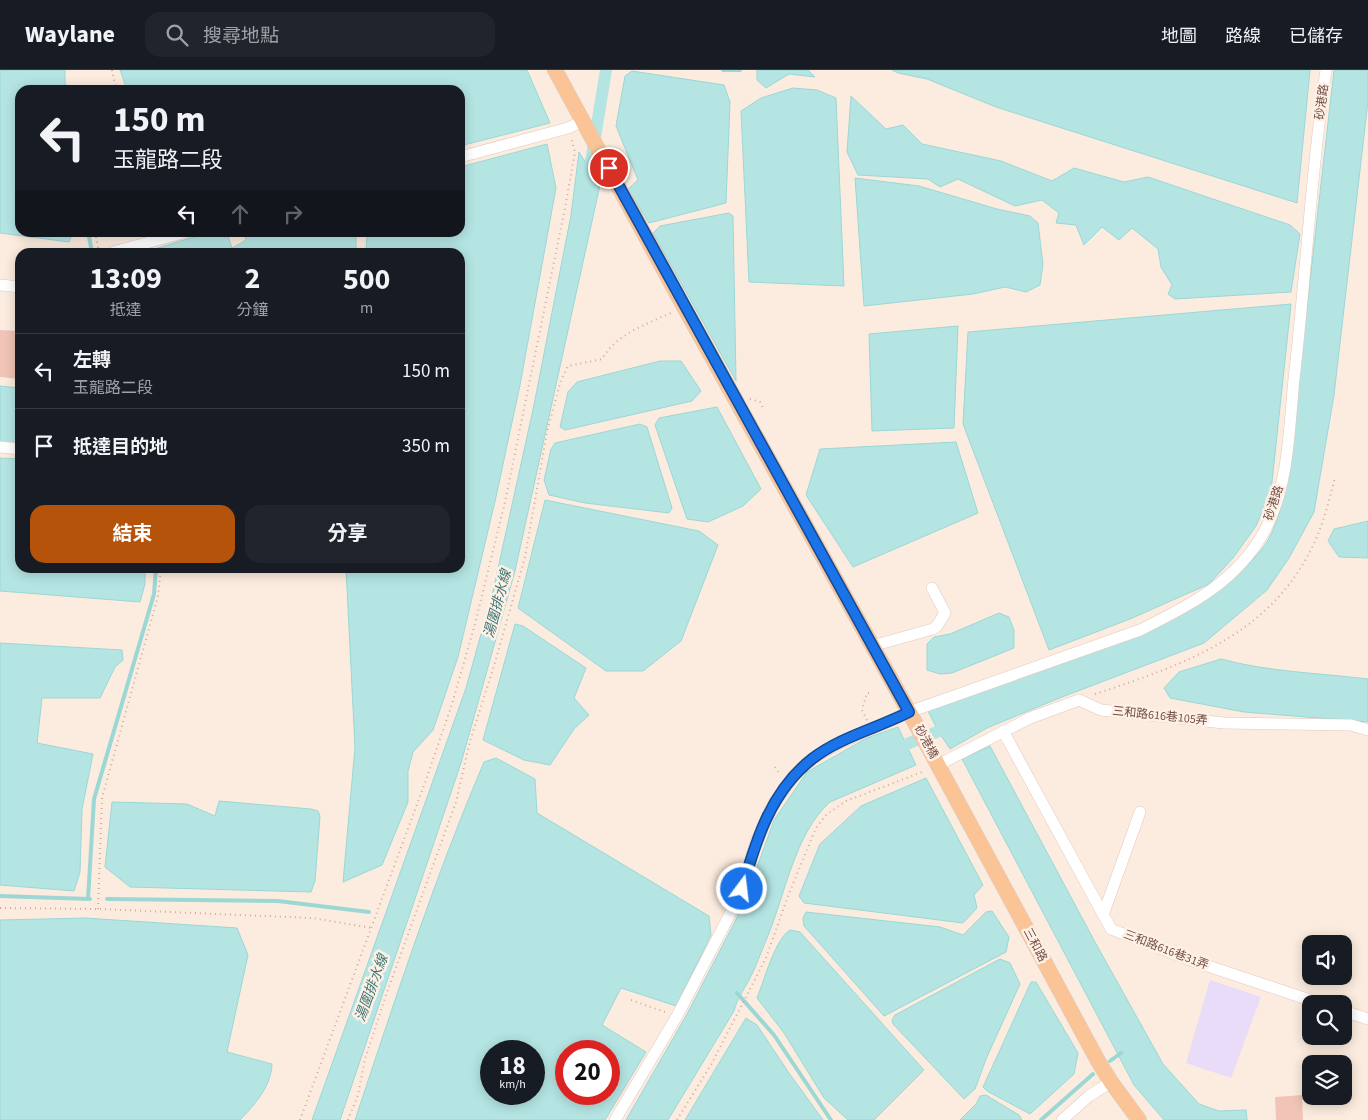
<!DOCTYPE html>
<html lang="zh-TW">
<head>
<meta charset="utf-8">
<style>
  :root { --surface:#171b24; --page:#20242c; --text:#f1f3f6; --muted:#9ea1a6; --line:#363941; --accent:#b45309 }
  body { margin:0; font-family:"Source Sans 3","Noto Sans TC",sans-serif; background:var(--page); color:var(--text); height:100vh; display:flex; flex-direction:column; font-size:19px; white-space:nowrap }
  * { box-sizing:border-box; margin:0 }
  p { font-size:16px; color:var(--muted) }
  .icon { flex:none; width:28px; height:28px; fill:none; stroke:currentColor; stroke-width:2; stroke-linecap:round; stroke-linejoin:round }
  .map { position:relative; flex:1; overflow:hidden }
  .panel { position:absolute; left:15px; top:178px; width:450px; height:325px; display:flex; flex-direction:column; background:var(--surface); border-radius:15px; box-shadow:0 2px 12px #0003 }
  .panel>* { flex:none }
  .banner { position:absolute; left:15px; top:15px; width:450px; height:152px; border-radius:15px; box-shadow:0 2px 12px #0003; background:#171b24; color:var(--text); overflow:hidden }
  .controls { position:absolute; left:1302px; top:865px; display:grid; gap:10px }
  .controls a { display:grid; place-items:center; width:50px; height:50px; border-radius:10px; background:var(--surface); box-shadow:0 2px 12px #0003; font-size:25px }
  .speed { position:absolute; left:480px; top:970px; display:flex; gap:10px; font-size:25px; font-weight:700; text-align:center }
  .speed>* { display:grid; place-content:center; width:65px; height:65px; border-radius:50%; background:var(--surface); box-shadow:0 2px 12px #0003; line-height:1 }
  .speed small { font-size:12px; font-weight:400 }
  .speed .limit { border:8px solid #d22; background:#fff; color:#111 }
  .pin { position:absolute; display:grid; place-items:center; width:42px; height:42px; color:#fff; margin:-21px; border:2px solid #fff; border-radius:50%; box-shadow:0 1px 5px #0007 }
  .me { position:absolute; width:55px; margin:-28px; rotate:15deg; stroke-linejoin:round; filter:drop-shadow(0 0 4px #0008) }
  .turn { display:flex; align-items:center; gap:18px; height:105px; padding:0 15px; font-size:22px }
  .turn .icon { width:65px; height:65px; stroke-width:2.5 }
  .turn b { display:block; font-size:35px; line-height:42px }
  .lanes { display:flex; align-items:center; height:48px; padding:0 15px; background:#0003; justify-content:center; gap:25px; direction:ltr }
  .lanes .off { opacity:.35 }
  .eta { display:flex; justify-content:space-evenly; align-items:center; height:85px; text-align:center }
  .eta b { font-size:30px; font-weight:700; line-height:35px }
  .button { display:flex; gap:10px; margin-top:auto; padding:10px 15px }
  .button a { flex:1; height:58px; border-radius:15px; background:var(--accent); color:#fff; font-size:20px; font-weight:700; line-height:58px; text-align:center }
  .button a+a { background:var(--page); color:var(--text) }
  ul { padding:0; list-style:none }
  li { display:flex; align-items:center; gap:15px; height:75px; padding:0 15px; border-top:1px solid var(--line) }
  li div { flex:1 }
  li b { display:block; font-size:19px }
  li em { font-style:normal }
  header { display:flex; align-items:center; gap:30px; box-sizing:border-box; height:70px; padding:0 25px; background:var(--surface); border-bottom:1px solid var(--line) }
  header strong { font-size:24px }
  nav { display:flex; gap:28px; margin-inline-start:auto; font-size:18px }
  .search { width:350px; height:45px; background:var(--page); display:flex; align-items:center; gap:12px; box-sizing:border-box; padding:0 18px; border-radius:15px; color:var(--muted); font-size:19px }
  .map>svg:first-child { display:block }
  .education { fill:#e9dcf8 }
  .water { fill:#b4e5e3; stroke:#9bd7d5; fill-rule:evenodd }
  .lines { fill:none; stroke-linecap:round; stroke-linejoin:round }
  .stream { stroke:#9bd7d5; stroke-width:4 }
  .canal { stroke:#b4e5e3; stroke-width:12 }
  .building { fill:#f1c4b7 }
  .minor-casing { stroke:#e2c8be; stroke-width:12 }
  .major-casing { stroke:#d8cecb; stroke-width:16 }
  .path { stroke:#d5a79b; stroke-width:2; stroke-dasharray:1 4; stroke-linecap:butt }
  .minor { stroke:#fff; stroke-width:11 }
  .major { stroke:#fbc497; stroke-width:15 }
  .route-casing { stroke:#114b97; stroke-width:12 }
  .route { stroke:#1a73e8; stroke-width:9 }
  .labels { text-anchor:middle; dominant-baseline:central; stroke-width:5; stroke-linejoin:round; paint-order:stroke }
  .street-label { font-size:12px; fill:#724f47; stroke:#fff0e5 }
  .water-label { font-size:14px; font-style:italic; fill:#3c7878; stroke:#fff0e5 }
</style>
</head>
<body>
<header>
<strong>Waylane</strong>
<div class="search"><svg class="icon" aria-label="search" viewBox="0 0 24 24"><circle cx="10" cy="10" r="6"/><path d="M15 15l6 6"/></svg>搜尋地點</div>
<nav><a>地圖</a><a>路線</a><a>已儲存</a></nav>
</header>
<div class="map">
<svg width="1368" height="1050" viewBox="0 0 1368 1050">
  <rect width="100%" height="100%" fill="#fcecdf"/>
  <path class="education" d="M 1210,910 L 1261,927 L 1231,1008 L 1186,993 Z"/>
  <path class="water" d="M 0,0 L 65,0 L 65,15 L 97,20 L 20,20 L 20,162 L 73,163 L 69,172 L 0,163 Z
    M 120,0 L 527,0 L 550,53 L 460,76 L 460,20 L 127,20 Z
    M 757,0 L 808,0 L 815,7 L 789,4 L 766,18 L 757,10 Z
    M 892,0 L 1310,0 L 1297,133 L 996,37 L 927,9 L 898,3 Z
    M 1334,0 L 1368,0 L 1368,31 L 1334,325 L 1314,442 L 1289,488 L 1267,520 L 1204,573 L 1062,627 L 987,658 L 950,679 L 938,661 L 928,641 C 974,625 1019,608 1064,592 C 1138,566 1211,542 1262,479 C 1277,461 1284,426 1288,404 Z
    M 632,1 L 724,15 L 730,32 L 726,133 L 649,153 L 628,119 L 638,110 L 616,56 L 625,6 Z
    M 793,18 L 817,20 L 836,28 L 844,216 L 749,212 L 741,41 L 761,28 Z
    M 851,26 L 886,59 L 903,55 L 922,74 L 1001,91 L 1052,111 L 1074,98 L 1124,112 L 1148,107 L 1290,155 L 1300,164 L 1291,222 L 1175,229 L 1168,224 L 1172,215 L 1161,197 L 1158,179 L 1132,158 L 1119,170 L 1102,157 L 1084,175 L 1076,155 L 1056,153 L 1059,143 L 1042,130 L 1015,136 L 958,109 L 940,117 L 928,109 L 858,105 L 847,82 Z
    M 547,74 L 556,118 L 520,315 L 496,427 L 458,587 L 433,660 L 413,682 L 408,701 L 408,732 L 382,795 L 343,812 L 355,677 L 346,498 L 460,498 L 460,182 L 366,182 L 367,163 L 460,162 L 460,97 Z
    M 579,82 L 600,115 L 515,501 L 461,693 L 340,1050 L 312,1050 L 466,618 L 493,521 L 534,335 L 571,145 Z
    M 855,108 L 919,116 L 997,139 L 1030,146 L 1038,153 L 1043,194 L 1040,215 L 1026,222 L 1005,217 L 973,224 L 864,236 Z
    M 729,143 L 733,146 L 736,311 L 653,163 L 660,156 Z
    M 210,162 L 227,163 L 232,178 L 246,170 L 244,163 L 356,163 L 356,182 L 145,182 Z
    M 1291,234 L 1271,421 L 1256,456 L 1233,488 L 1209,514 L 1130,549 L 1049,580 L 963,354 L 968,262 Z
    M 958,256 L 954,358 L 872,361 L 869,264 Z
    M 660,291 L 681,291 L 701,321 L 692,331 L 565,360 L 560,357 L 568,322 L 577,312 Z
    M 0,316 L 20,318 L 20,374 L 0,372 Z
    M 717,337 L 761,419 L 743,436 L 708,452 L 687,449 L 655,355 L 659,348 Z
    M 640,354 L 647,357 L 672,438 L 669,443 L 585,433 L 549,425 L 544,410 L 551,379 L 555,373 Z
    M 956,372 L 978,443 L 853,497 L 806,425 L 820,379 Z
    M 0,388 L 20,389 L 20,498 L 145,498 L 145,514 L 140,532 L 0,521 Z
    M 545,430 L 699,461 L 718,475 L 681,571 L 643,601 L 606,601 L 518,538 Z
    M 1368,451 L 1368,488 L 1339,487 L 1328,471 L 1334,459 Z
    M 999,543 L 1009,547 L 1014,560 L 1014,578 L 952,603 L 940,604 L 927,600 L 927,574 L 934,567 L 950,564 Z
    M 515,554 L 523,556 L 586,598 L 574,628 L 589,645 L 574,659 L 550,695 L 524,690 L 483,670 Z
    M 0,573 L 122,580 L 123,590 L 115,597 L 100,628 L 42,628 L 37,673 L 93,684 L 82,739 L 80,802 L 74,821 L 0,815 Z
    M 1221,589 C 1269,602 1319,603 1368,609 L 1368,652 L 1244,642 L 1170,628 L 1164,618 L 1179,602 Z
    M 898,657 L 916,695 L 830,732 C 795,763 785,825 767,868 C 761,882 756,897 749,910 C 743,921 737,929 734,941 L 668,1050 L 626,1050 L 686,946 L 743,836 L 774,750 L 807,702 L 867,668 Z
    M 990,676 L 1095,872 L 1163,994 L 1199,1034 L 1219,1041 L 1246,1040 L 1247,1050 L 1164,1050 L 1134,1015 L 962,689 Z
    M 496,688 L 535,709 L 537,743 L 709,846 L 711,865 L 676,936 L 621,918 L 602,955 L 646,982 L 605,1050 L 355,1050 C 395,930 434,809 484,692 ZM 491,981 L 534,981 L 534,1024 L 491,1024 ZM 566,981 L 609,981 L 609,1024 L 566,1024 Z
    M 926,708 L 983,815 L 974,825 L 977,838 L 963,853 L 804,833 L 799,826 L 820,774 L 861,736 Z
    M 219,731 L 311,739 L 318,741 L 320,746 L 315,811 L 311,822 L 130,817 L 105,797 L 112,732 L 187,734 L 215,746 Z
    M 992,841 L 1009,867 L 1006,882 L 884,946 L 804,856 L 803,848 L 806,842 L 940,857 L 963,865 L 986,842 Z
    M 85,848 L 237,858 L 248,885 L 227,982 L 272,994 C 271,1017 255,1034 240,1050 L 0,1050 L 0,850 Z
    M 790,860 L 800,862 L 924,1000 L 874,1050 L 848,1050 L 824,1028 L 784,963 L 757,928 C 764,911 775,869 790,860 Z
    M 1000,889 L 1010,893 L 1020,914 L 986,989 L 975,1019 L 964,1029 L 893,954 L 892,950 L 895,945 Z
    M 1031,912 L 1036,912 L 1078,983 L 1074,1004 L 1030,1044 L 987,1021 L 983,1017 Z
    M 746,948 L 757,955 L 789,1003 L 823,1050 L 685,1050 Z
    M 986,1025 L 1019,1045 L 1022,1050 L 960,1050 L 976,1034 L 980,1026 Z"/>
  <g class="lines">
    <path class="stream" d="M 723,0 L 740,0
      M 88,162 L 92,182
      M 0,826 L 90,829
      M 88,829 L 94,729 L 154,524 L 156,498
      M 107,829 L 278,831 L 369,842
      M 737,923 L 774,965 L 831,1050
      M 1110,991 L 1121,983
      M 1041,1050 L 1093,1004"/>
    <path class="canal" d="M 587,116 L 606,0
      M 892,680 L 954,655"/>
  </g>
  <path class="building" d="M 19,252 L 20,309 L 0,307 L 0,260 L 18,261 Z
    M 1302,1025 L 1303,1050 L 1276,1050 L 1275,1027 Z"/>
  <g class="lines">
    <g class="minor-casing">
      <path id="minor" d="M 460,87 L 568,58 L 583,51
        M 113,182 L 186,162
        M 0,215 L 20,217
        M 0,377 L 20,379
        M 872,576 L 933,559 L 937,556 L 945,543 L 932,518
        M 1003,661 L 1111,859 L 1184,888 L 1322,934
        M 938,695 L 1030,648 L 1079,630 L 1101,640 L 1224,653 L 1351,655 L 1368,660
        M 1103,845 L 1140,742
        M 1344,941 L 1368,949
        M 615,1050 L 677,946 L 743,819 L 755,774 L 771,738 L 795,704 L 813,688 L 840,673 L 909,642 L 1140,560 C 1189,536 1238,511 1265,460 C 1289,415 1289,359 1294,309 C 1306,206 1311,102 1326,0
        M 1062,1050 L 1089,1026 L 1111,1012"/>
    </g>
    <g class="major-casing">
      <path id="major" d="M 555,0 L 684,237 L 913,649 L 1098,991 L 1111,1012 L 1139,1050"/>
    </g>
    <path class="path" d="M 112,0 L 116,20
      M 95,162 L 99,182
      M 750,329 L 760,332 L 763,338
      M 1095,624 C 1186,594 1274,564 1316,469 C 1324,450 1330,428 1335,407
      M 867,650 L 862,640 L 867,623 L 873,623
      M 775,697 L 780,704
      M 0,838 L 98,839 L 312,848 L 372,858
      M 98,839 L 102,728 L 158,526 L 161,498
      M 631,930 L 665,942
      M 300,1050 L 426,710 L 452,634 L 475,554 L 505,432 L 565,138 L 575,82 L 571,68
      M 348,1050 L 358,1025 L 365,989 L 386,925 L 456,732 L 470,671 L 494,596 L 525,487 L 547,362 L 561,310 L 568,296 L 602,289 C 616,264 647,254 673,242
      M 677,1050 L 712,993 L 766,888 L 788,826 L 816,758 L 826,745 L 846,731 L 925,701"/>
    <use href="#minor" class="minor"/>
    <use href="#major" class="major"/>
  </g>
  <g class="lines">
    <g class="route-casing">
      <path id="route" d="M 609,98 L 909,642 C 878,658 840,667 812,689 C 771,721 756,770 742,819"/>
    </g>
    <use href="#route" class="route"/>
  </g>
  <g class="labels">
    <g class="street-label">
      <text transform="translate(1322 32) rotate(-82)">砂港路</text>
      <text transform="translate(1274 433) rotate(-72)">砂港路</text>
      <text transform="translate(1160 646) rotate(6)">三和路616巷105弄</text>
      <text transform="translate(926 672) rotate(61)">砂港橋</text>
      <text transform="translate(1035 875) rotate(62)">三和路</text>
      <text transform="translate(1166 880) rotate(21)">三和路616巷31弄</text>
    </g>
    <g class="water-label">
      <text transform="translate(498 534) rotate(-75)">湯圍排水線</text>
      <text transform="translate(372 918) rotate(-70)">湯圍排水線</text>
    </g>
  </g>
</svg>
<div class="controls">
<a><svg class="icon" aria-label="sound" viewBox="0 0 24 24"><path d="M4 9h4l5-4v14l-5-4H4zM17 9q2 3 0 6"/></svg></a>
<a><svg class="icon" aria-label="search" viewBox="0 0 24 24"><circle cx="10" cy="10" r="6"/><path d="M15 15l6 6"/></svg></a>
<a><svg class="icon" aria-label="layers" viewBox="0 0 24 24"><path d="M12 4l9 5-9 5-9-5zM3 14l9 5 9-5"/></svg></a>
</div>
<div class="speed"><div>18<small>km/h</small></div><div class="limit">20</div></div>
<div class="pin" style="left:609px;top:98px;background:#d93025"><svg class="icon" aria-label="arrive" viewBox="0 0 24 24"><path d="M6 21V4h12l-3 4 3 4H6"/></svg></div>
<svg class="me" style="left:742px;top:819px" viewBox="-20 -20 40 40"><circle r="17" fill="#1a73e8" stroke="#fff" stroke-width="3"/><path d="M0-11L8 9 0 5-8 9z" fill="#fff"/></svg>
<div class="banner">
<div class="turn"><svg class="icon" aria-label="left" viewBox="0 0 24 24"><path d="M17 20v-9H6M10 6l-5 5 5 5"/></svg><div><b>150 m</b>玉龍路二段</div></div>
<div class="lanes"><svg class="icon" aria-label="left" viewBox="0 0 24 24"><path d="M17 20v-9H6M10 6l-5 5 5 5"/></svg><svg class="icon off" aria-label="ahead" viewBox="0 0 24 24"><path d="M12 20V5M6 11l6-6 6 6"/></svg><svg class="icon off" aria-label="right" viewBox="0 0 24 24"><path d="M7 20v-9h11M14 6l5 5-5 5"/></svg></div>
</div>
<section class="panel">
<div class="eta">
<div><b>13:09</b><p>抵達</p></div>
<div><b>2</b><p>分鐘</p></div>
<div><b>500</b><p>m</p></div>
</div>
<ul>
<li><svg class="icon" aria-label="left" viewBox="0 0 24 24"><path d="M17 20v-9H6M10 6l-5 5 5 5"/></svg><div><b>左轉</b><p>玉龍路二段</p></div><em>150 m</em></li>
<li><svg class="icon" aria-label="arrive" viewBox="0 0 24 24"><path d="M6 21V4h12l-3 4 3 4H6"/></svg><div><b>抵達目的地</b></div><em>350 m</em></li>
</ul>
<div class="button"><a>結束</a><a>分享</a></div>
</section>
</div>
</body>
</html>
